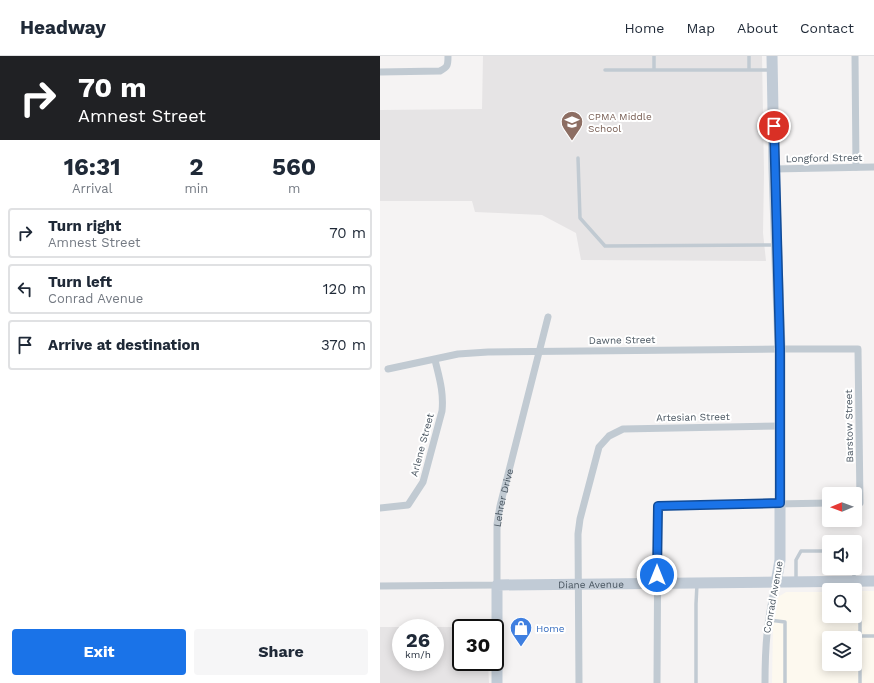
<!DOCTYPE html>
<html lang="en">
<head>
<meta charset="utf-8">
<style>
  :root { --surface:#fff; --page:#f6f6f7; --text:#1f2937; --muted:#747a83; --line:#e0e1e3; --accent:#1a73e8 }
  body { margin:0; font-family:"Work Sans",sans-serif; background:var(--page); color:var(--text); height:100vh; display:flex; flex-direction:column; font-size:15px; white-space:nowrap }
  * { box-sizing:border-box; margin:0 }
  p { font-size:13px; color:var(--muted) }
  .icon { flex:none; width:22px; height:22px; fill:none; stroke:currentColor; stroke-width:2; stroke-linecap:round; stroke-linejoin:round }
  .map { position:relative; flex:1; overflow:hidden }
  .sheet { display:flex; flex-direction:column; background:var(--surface); width:380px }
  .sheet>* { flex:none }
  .banner { background:#202124; color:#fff; overflow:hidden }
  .needle { width:26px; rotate:269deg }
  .tools { position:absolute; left:442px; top:431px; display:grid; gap:8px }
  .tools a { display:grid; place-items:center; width:40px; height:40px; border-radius:4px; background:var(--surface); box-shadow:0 2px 10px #0003; font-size:20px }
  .speed { position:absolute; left:12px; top:563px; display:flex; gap:8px; font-size:20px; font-weight:700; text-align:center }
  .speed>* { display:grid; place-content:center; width:52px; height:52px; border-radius:50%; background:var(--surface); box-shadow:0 2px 10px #0003; line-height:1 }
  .speed small { font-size:10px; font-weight:400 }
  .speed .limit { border:2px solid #111; border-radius:6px; background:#fff; color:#111 }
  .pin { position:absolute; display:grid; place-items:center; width:34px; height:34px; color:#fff; margin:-17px; border:2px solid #fff; border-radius:50%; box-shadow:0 1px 4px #0007 }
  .me { position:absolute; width:44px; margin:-22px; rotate:0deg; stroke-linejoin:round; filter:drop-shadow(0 0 3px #0008) }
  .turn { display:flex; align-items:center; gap:14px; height:84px; padding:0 12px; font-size:18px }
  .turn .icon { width:52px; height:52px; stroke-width:2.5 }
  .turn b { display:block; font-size:28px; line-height:34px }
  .eta { display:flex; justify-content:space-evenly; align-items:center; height:68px; text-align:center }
  .eta b { font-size:24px; font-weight:700; line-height:28px }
  .action { display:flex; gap:8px; margin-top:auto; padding:8px 12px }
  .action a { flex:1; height:46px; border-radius:4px; background:var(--accent); color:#fff; font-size:16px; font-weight:700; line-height:46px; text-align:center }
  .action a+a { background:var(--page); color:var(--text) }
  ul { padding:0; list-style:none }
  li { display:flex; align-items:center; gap:12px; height:50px; margin:0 8px 6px; padding:0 4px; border:2px solid var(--line); border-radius:4px }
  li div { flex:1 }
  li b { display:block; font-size:15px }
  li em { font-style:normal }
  header { display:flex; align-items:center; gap:24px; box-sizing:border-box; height:56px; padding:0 20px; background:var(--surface); border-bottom:1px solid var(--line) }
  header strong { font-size:19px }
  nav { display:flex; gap:22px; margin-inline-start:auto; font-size:14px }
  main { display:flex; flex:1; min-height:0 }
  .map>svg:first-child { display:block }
  .commercial { fill:#fdf9ef; fill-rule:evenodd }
  .education { fill:#e6e4e5; fill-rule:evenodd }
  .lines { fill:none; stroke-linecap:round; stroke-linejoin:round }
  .lane { stroke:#c1cad2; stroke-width:3.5 }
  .street { stroke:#c1cad2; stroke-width:7 }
  .secondary { stroke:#c1cbd6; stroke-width:11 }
  .route-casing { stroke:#114b97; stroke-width:10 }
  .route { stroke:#1a73e8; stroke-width:7 }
  .labels { text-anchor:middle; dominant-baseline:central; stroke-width:4; stroke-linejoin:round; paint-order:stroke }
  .education-label { font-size:10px; fill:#785e54; stroke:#fff; text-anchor:start }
  .street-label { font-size:10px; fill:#4a5661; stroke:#fff }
  .shop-label { font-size:10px; fill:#366cbe; stroke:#fff; text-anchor:start }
</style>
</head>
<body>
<header>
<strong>Headway</strong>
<nav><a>Home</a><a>Map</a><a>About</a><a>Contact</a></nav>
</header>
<main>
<section class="sheet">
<div class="banner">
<div class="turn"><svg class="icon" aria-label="right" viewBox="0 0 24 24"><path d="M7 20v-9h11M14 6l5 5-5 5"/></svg><div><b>70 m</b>Amnest Street</div></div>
</div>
<div class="eta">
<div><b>16:31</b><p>Arrival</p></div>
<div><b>2</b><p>min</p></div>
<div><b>560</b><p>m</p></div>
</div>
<ul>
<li><svg class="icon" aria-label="right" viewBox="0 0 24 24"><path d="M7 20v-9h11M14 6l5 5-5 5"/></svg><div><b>Turn right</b><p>Amnest Street</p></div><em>70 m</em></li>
<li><svg class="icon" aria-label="left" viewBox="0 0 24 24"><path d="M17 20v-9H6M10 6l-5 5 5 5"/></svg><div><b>Turn left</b><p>Conrad Avenue</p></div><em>120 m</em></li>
<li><svg class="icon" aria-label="arrive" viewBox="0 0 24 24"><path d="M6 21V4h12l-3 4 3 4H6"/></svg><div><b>Arrive at destination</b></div><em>370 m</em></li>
</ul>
<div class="action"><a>Exit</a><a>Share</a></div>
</section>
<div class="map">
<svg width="494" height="627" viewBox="0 0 494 627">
  <rect width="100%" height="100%" fill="#f5f3f3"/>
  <path class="commercial" d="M 475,535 L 494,535 L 494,627 L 392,627 L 393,571 L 398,541 L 406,536 L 449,536 L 449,560 L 475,560 ZM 449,582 L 475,582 L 475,608 L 449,608 Z"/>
  <path class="education" d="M 103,0 L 382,0 L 384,117 L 383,177 L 386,205 L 201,204 L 196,177 L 162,159 L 95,156 L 92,145 L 0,145 L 0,54 L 102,53 Z
    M 0,571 L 108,571 L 108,572 L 81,572 L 81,606 L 108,606 L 109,627 L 0,627 ZM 21,572 L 55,572 L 55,606 L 21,606 Z"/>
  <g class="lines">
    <path class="lane" d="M 369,0 L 369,14
      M 225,14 L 390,14
      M 274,14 L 274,0
      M 198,102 L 200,162 L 225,190 L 396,189
      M 474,512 L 474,525
      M 416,524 L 416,504 L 421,495 L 449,495
      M 480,527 L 480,627
      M 389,564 L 405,566 L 405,627
      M 480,580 L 494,580
      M 449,584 L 446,585 L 446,613 L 475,613 L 480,612
      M 316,627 L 316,548 L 317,528"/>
    <g class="street">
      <path d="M 475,0 L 476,111"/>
      <path d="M 0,16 L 60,15 C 68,11 68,9 68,0"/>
      <path d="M 394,113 L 494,111"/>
      <path d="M 8,313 L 78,298 L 108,296 L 400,293 L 478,293 L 480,447 L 475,447"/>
      <path d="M 0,452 L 28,449 L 43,426 L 62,355 C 64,336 59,321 55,304"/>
      <path id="s1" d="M 0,530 L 117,529 L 117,468 L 120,450 L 168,261"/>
      <path d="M 199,627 L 198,478 L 200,463 L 219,391 L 229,380 L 243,373 L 400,370"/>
      <path d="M 277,627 L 278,450 L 449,447"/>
      <path d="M 385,627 C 385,591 387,562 396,527"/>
    </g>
    <g class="secondary">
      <path d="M 392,0 L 394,113 L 400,293 L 400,504 L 396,527"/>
      <path id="s2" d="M 117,627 L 117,529 L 494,525"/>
    </g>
  </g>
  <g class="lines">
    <g class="route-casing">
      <path id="route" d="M 277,519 L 278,450 L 400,447 L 400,293 L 394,70"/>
    </g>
    <use href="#route" class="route"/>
  </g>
  <defs>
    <g id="school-pin" transform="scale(1.15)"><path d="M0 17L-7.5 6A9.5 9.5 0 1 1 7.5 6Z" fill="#8d6e63" stroke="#fff"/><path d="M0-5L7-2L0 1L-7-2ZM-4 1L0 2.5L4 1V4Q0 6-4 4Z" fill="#fff"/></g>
    <g id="shop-pin" transform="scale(1.15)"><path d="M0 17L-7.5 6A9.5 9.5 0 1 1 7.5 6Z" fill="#3f7fe0" stroke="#fff"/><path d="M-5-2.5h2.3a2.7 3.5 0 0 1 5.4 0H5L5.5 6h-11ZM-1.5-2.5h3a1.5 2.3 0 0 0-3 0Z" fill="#fff"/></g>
  </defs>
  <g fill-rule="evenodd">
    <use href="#school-pin" x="192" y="66"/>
    <use href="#shop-pin" x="141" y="572"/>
  </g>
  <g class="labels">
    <g class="education-label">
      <text x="208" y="60">CPMA Middle<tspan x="208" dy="12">School</tspan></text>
    </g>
    <g class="street-label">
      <text transform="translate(444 102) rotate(-1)">Longford Street</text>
      <text transform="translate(242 284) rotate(-1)">Dawne Street</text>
      <text transform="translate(313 361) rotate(-1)">Artesian Street</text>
      <text transform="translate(469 370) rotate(-91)">Barstow Street</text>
      <text transform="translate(42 389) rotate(-75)">Arlene Street</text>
      <text stroke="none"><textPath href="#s1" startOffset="205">Lehrer Drive</textPath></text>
      <text stroke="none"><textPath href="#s2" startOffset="192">Diane Avenue</textPath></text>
      <text transform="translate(393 541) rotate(-80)">Conrad Avenue</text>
    </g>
    <g class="shop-label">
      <text x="156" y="572">Home</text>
    </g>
  </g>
</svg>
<div class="tools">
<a><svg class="needle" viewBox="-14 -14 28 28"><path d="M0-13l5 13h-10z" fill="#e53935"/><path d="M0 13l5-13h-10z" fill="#747a83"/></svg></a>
<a><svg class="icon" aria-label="sound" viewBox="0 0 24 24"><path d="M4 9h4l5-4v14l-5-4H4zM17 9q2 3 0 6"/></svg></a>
<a><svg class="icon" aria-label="search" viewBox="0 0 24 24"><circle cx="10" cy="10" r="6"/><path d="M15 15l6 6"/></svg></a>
<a><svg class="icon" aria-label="layers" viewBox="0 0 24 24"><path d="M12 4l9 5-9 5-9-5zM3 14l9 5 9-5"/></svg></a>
</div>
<div class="speed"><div>26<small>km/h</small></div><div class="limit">30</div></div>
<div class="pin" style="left:394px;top:70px;background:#d93025"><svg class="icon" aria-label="arrive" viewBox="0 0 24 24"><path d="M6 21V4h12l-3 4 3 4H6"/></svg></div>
<svg class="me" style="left:277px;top:519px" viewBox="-20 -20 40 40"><circle r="17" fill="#1a73e8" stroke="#fff" stroke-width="3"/><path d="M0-11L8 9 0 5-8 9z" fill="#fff"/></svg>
</div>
</main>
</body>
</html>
